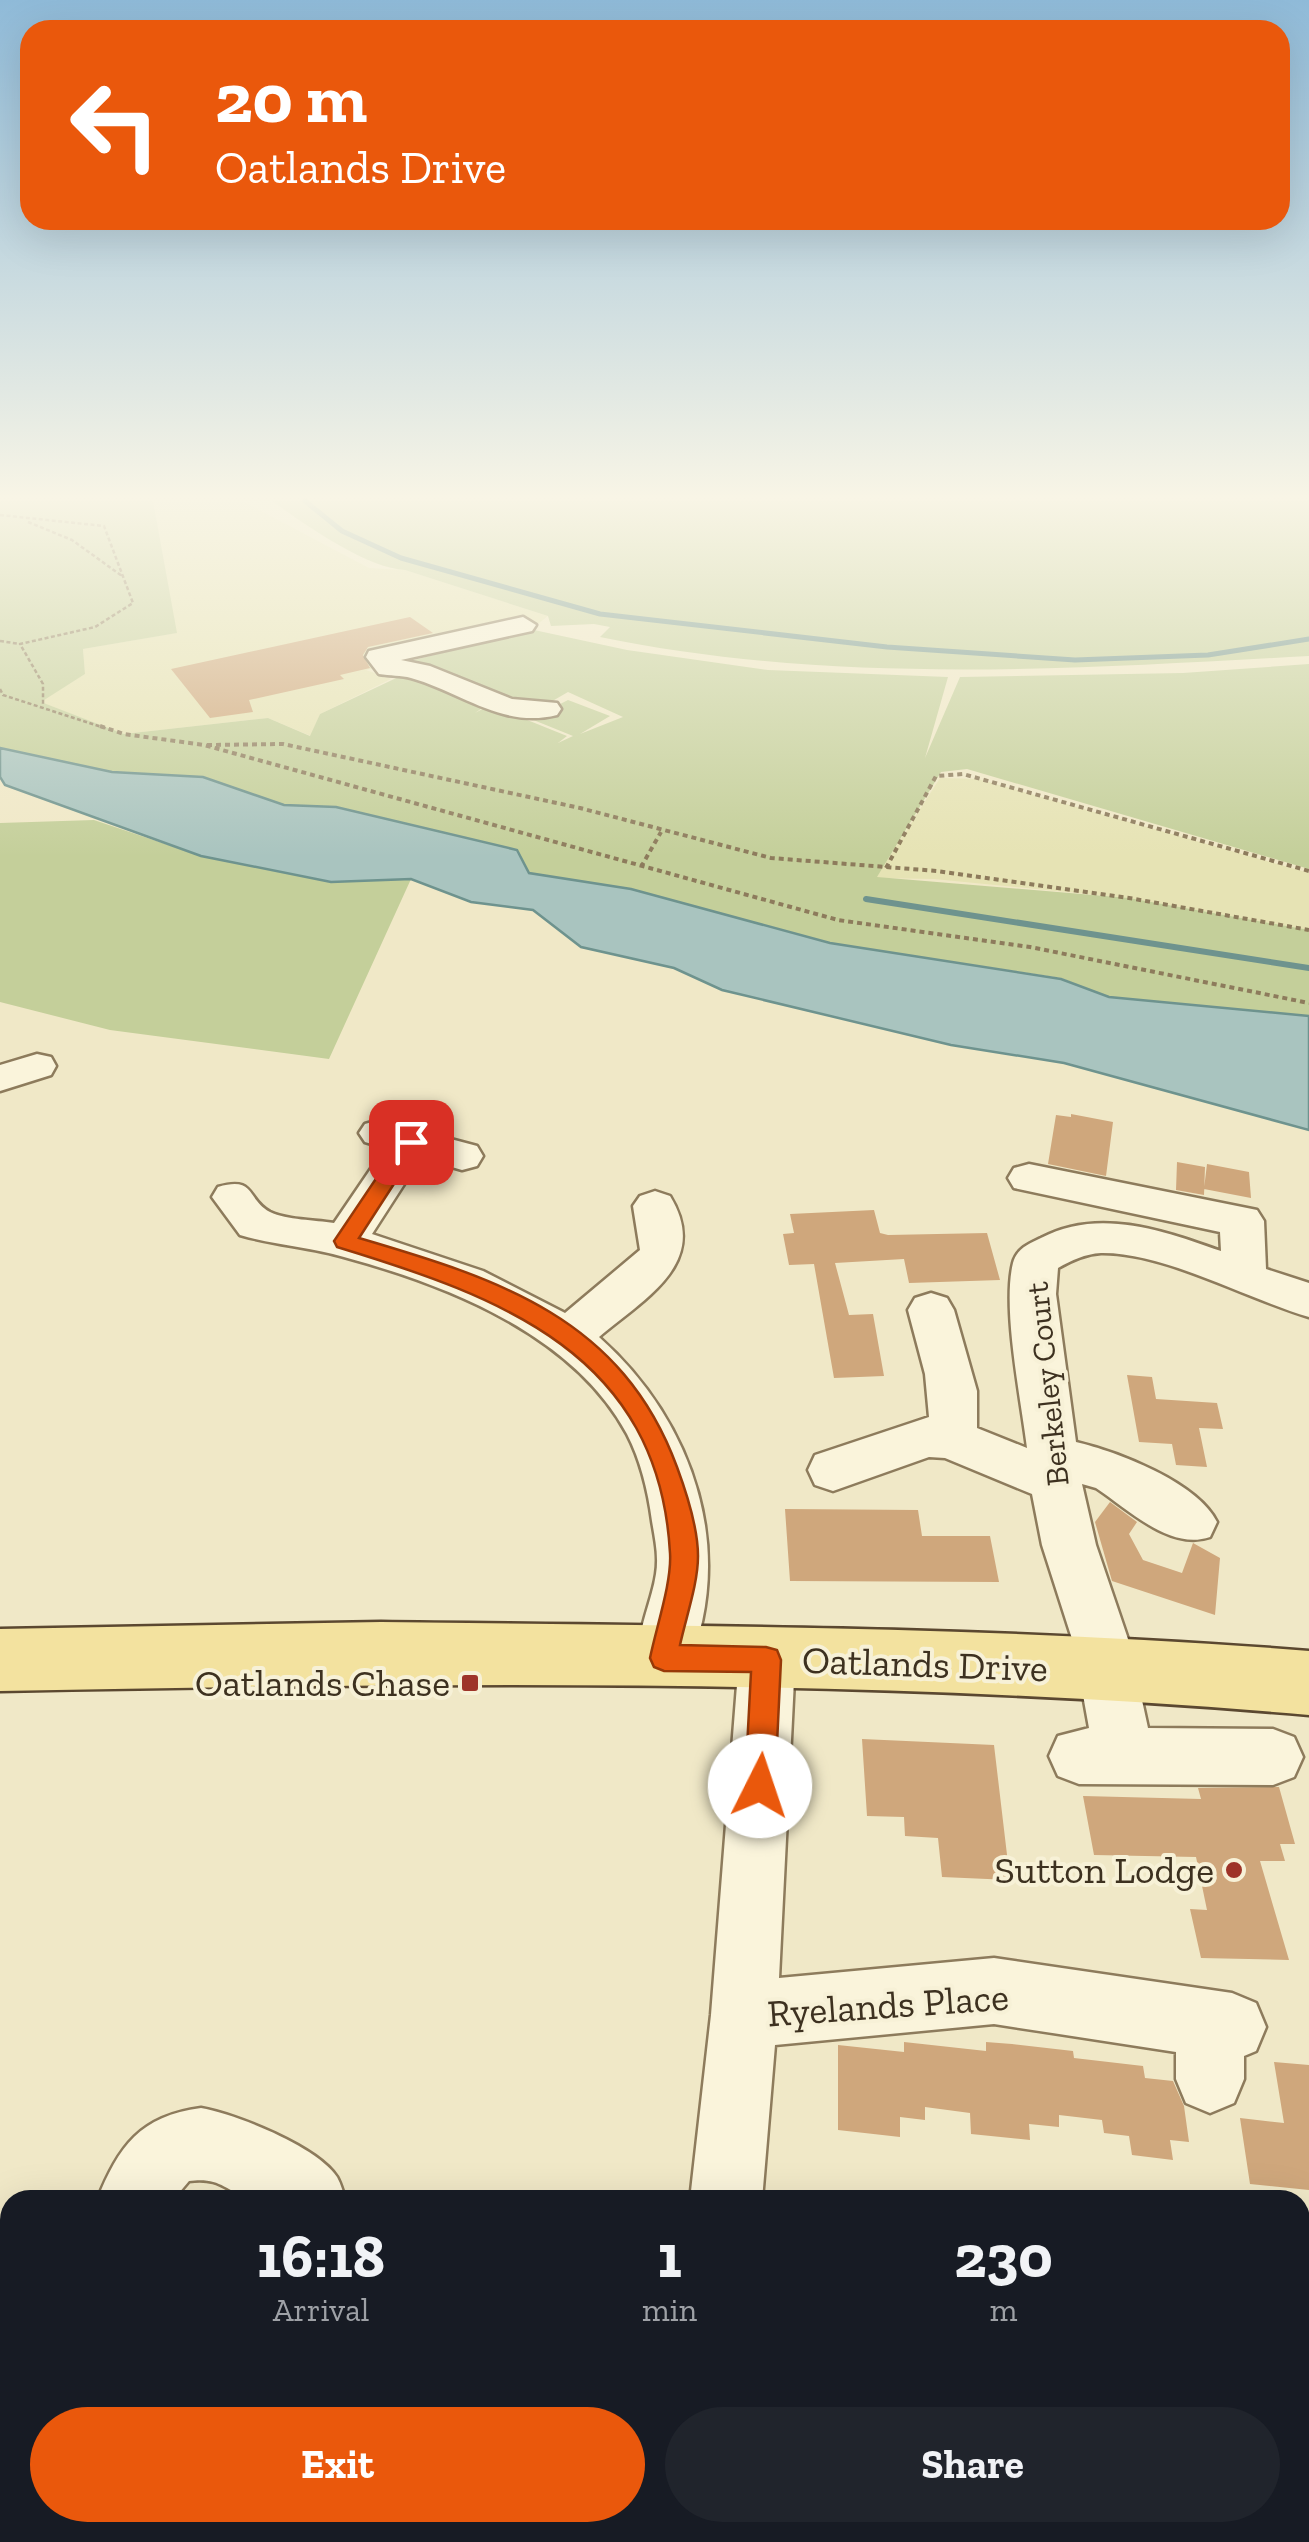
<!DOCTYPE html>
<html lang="en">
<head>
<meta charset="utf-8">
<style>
  :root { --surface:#171b24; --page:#20242c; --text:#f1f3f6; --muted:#9ea1a6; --accent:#ea580c }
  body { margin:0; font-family:"Zilla Slab",serif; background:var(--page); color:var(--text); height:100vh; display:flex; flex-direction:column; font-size:38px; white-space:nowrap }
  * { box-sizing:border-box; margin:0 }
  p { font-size:32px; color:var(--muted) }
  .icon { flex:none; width:55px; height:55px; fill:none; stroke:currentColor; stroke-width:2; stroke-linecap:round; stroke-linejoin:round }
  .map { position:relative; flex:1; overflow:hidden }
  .side { position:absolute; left:0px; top:2190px; width:1310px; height:352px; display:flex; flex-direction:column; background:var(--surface); border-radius:30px 30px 0 0; box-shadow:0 10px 40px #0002 }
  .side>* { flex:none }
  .hud { position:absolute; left:20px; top:20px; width:1270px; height:210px; border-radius:30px; box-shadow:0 10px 40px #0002; background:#ea580c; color:#fff; overflow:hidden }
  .pin { position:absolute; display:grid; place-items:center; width:85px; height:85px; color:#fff; margin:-42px; border-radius:20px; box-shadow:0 5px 15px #0006 }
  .me { position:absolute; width:110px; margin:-55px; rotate:4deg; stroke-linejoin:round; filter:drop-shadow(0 0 8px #0008) }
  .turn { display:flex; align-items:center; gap:35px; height:210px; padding:0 30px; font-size:45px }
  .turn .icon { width:130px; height:130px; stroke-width:2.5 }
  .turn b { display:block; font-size:70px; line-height:85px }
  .eta { display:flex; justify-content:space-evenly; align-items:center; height:170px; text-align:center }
  .eta b { font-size:60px; font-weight:700; line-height:70px }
  .cta { display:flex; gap:20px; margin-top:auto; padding:20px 30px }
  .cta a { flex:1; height:115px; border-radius:60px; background:var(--accent); color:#fff; font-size:40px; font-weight:700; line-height:115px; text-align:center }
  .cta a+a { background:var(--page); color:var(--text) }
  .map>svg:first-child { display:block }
  .farmland { fill:#e6e3b4 }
  .green { fill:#c4cf9a }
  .water { fill:#a9c4bf; stroke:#6e938e; stroke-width:2.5 }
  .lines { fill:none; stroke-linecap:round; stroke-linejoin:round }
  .stream-far1 { stroke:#6e938e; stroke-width:5 }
  .stream { stroke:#6e938e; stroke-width:6 }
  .building { fill:#cfa77c }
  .minor-casing { stroke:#8d7b5c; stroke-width:5 }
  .major-casing { stroke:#5b4830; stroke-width:5 }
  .path-far1 { stroke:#8d7b5c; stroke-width:2.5; stroke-dasharray:4 2.5; stroke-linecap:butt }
  .path { stroke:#8d7b5c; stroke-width:4; stroke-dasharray:5 4; stroke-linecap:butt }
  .minor { fill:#faf4db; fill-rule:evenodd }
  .major { fill:#f3e29f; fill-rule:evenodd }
  .route { fill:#ea580c; stroke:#983908; stroke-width:2.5 }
  .poi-dot { fill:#9e3429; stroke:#f7f1d7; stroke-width:4 }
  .labels { text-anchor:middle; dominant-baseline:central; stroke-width:8; stroke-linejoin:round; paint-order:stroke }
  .street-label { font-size:32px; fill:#3d3120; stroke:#f7f1d7 }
  .near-street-label { font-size:38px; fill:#3d3120; stroke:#f7f1d7 }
  .near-poi-label { font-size:38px; fill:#3d3120; stroke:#f7f1d7; text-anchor:end }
</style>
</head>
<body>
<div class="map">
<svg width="1309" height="2542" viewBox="0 0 1309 2542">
  <rect width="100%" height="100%" fill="#f0e8c7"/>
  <path class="farmland" d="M 153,501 L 242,501 L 369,568 L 405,570 L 548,616 L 530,630 L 366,670 L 391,679 L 320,714 L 311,736 L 268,718 L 124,734 L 40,702 L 85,674 L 83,649 L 176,633 Z
    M 940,778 L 978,779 L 1309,873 L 1309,930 L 1129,898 L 934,879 L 876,878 Z"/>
  <path class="green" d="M 0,501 L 153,501 L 177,633 L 83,649 L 85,674 L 41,702 L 124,734 L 268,718 L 310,736 L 320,714 L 409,672 L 488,704 L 475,713 L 490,705 L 567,736 L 558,743 L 573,736 L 531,719 L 568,700 L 610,716 L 580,734 L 623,717 L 568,692 L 530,714 L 417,667 L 390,666 L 534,630 L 627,650 L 768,670 L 948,677 L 925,758 L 960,677 L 1183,673 L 1309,664 L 1309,869 L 967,769 L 941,772 L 877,877 L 1129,898 L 1309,930 L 1309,1016 L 1109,997 L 1061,978 L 830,943 L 631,889 L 528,873 L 517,850 L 336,807 L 284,805 L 203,777 L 112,772 L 0,748 Z
    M 272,501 L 1309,501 L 1309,656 C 1073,669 833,685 600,637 L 610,627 L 594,624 L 551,626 L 548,616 L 405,570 C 366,568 304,524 272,501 Z
    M 94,820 L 201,856 L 331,882 L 411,879 L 329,1059 L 110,1030 L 0,1002 L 0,823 Z"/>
  <path class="water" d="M 0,748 L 112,772 L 203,777 L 284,805 L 336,807 L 517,850 L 529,873 L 631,889 L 830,943 L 1061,979 L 1109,997 L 1309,1016 L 1309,1130 L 1064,1063 L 951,1045 L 722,990 L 674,968 L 581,947 L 533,910 L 471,902 L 411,879 L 331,882 L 201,856 L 5,785 L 0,777 Z"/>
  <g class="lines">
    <path class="stream-far1" d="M 305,501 L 342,531 L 401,558 L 600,614 L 887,647 L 1075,660 L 1208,655 L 1309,639"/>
    <path class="stream" d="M 866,899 L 1309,968"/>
  </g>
  <path class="building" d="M 410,617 L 433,633 L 368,647 L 363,655 L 370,668 L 340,675 L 344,679 L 249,700 L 253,712 L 210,718 L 171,669 Z
    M 1071,1114 L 1113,1122 L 1106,1176 L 1048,1164 L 1056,1115 L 1071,1117 Z
    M 1177,1162 L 1205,1167 L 1204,1195 L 1176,1190 Z
    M 1207,1164 L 1249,1172 L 1251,1198 L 1204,1189 Z
    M 874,1210 L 880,1233 L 888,1235 L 987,1233 L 1000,1280 L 909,1283 L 904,1259 L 835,1263 L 849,1315 L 873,1314 L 884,1376 L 834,1378 L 814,1264 L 789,1265 L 783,1234 L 794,1233 L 790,1214 Z
    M 1127,1375 L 1152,1377 L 1156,1399 L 1217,1403 L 1223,1429 L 1199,1428 L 1207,1467 L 1176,1465 L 1172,1444 L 1139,1442 Z
    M 1110,1502 L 1137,1522 L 1129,1534 L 1143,1560 L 1182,1573 L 1193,1543 L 1220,1558 L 1215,1615 L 1112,1581 L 1095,1522 Z
    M 785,1509 L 918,1510 L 922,1536 L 990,1536 L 999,1582 L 790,1581 Z
    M 862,1739 L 994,1745 L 1010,1880 L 942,1877 L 938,1838 L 905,1836 L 904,1817 L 867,1816 Z
    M 1279,1787 L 1295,1844 L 1280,1844 L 1285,1861 L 1260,1861 L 1289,1960 L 1201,1958 L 1190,1909 L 1207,1910 L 1196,1857 L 1094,1855 L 1083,1796 L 1201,1799 L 1198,1788 Z
    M 904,2042 L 986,2051 L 986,2042 L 1012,2044 L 1073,2051 L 1074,2058 L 1143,2066 L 1145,2078 L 1173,2081 L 1184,2106 L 1189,2142 L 1170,2140 L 1173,2160 L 1132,2155 L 1129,2136 L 1104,2133 L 1102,2120 L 1059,2115 L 1059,2127 L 1029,2124 L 1030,2140 L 971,2134 L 970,2113 L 925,2107 L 925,2120 L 900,2117 L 900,2137 L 838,2130 L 838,2045 L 904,2052 Z
    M 1274,2062 L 1309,2065 L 1309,2190 L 1250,2184 L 1240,2118 L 1284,2123 Z"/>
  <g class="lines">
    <g class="minor-casing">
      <path id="minor" d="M 523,617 L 536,625 L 532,631 L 401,660 L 430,666 L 512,699 L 557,703 L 561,709 L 557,715 C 503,729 461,692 411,678 C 401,675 390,676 379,674 L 366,657 L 369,651 Z
        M 37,1054 L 51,1057 L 56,1066 L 51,1075 L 0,1091 L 0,1065 Z
        M 379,1120 L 477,1146 L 483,1156 L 477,1166 L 462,1170 L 421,1158 L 372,1234 L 483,1271 L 565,1313 L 640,1250 L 633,1206 L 640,1196 L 655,1191 L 670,1196 C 711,1263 645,1298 599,1337 C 695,1422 739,1555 684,1676 L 664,1683 L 644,1676 C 629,1644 651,1608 656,1574 C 659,1556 655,1539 652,1521 C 648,1491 641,1461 627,1434 C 573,1334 447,1285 344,1257 C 310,1247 274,1245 240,1235 L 212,1197 L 218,1187 C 256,1176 246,1199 270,1212 C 287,1220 315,1220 334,1223 L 385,1148 L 365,1142 L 359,1133 L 365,1124 Z
        M 1029,1164 L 1257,1210 L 1264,1221 L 1266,1269 L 1309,1283 L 1309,1317 C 1247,1299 1164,1252 1101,1253 C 1085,1254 1072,1260 1058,1268 L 1056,1294 L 1076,1442 C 1118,1452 1197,1482 1217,1522 L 1210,1537 C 1170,1551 1128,1509 1096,1488 L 1082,1484 L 1096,1545 L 1130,1645 L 1148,1728 L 1273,1729 L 1294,1737 L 1303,1757 L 1294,1777 L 1273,1785 L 1079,1784 L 1058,1776 L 1049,1756 L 1058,1736 L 1089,1728 L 1074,1645 L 1042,1545 L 1032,1494 L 945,1458 L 929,1457 L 833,1491 L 815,1485 L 808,1470 L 815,1455 L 929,1417 L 925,1374 L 908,1310 L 915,1298 L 931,1293 L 947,1298 L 954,1310 L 977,1391 L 977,1428 L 1027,1448 C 1021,1399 1002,1308 1013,1263 C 1017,1248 1029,1244 1041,1238 C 1099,1207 1164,1231 1221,1251 L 1220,1232 L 1014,1188 L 1008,1178 L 1014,1168 Z
        M 767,1635 L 787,1642 L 795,1660 L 779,1978 L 994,1958 L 1232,1993 L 1256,2003 L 1266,2027 L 1256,2051 L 1244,2056 L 1244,2079 L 1234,2103 L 1210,2113 L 1186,2103 L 1176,2079 L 1176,2052 L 994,2024 L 775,2045 L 762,2200 L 690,2200 L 711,2015 L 739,1660 L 747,1642 Z
        M 201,2108 C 236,2114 318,2147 337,2177 C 341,2184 343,2193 346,2200 C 322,2200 269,2207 249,2199 C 224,2189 219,2177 189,2181 L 173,2200 L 97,2200 C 119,2146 140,2116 201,2108 Z
        M 180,2532 L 262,2532 L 259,2542 L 177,2542 Z
        M 653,2532 L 770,2532 L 774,2542 L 655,2542 Z"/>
    </g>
    <g class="major-casing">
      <path id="major" d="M 381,1622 C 690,1626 1000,1626 1309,1651 L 1309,1715 C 874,1677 436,1683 0,1691 L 0,1629 Z"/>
    </g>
    <path class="path-far1" d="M 0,515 L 104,526 L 133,603 L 95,627 L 20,644 L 43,684 L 43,706
      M 28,522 L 72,540 L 122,576
      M 0,641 L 20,644
      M 0,689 L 3,695 L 108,729"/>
    <path class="path" d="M 100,726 L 124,734 L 204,745 L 838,920 L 1030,947 L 1309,1003
      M 207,745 L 283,744 L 580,808 L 771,858 L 937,871 L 1129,898 L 1309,930
      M 641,867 L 661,832
      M 886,868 L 936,776 L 963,774 L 1309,871"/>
    <use href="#minor" class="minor"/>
    <use href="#major" class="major"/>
  </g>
  <linearGradient id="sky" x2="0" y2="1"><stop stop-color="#8fbad8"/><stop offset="0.58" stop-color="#f8f5e6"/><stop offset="1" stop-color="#f8f5e6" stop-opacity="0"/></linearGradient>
  <rect width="1309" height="857" fill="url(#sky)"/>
  <path class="route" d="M 411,1135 L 421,1142 L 359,1238 C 499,1279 622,1318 677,1467 C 687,1494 698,1527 698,1556 C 698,1584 686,1617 680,1645 L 766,1647 L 777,1650 L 781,1660 L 775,1786 L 770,1797 L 760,1801 L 749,1797 L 745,1786 L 751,1672 L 664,1671 L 654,1667 L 650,1658 C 656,1628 672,1582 670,1553 C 659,1354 501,1297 337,1247 L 334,1241 L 404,1137 Z"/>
  <g class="poi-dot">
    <rect x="460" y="1673" width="20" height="20" rx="5"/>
    <circle cx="1234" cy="1870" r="10"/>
  </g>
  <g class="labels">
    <g class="street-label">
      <text transform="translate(1047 1384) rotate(-96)">Berkeley Court</text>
    </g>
    <g class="near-street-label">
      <text transform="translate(925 1664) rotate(2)">Oatlands Drive</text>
      <text transform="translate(888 2005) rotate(-4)">Ryelands Place</text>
    </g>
    <g class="near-poi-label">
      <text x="450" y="1683">Oatlands Chase</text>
      <text x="1214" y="1870">Sutton Lodge</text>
    </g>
  </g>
</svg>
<div class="pin" style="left:411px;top:1142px;background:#d93025"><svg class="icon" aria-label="arrive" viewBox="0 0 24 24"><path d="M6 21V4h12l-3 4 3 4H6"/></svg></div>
<svg class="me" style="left:760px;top:1786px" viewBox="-20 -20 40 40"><circle r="19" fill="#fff"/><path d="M0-13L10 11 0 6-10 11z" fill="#ea580c"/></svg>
<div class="hud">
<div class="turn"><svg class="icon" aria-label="left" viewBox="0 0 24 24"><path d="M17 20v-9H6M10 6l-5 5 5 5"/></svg><div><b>20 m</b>Oatlands Drive</div></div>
</div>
<section class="side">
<div class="eta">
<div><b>16:18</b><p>Arrival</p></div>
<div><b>1</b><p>min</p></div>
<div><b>230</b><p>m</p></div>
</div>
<div class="cta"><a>Exit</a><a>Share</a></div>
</section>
</div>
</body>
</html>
